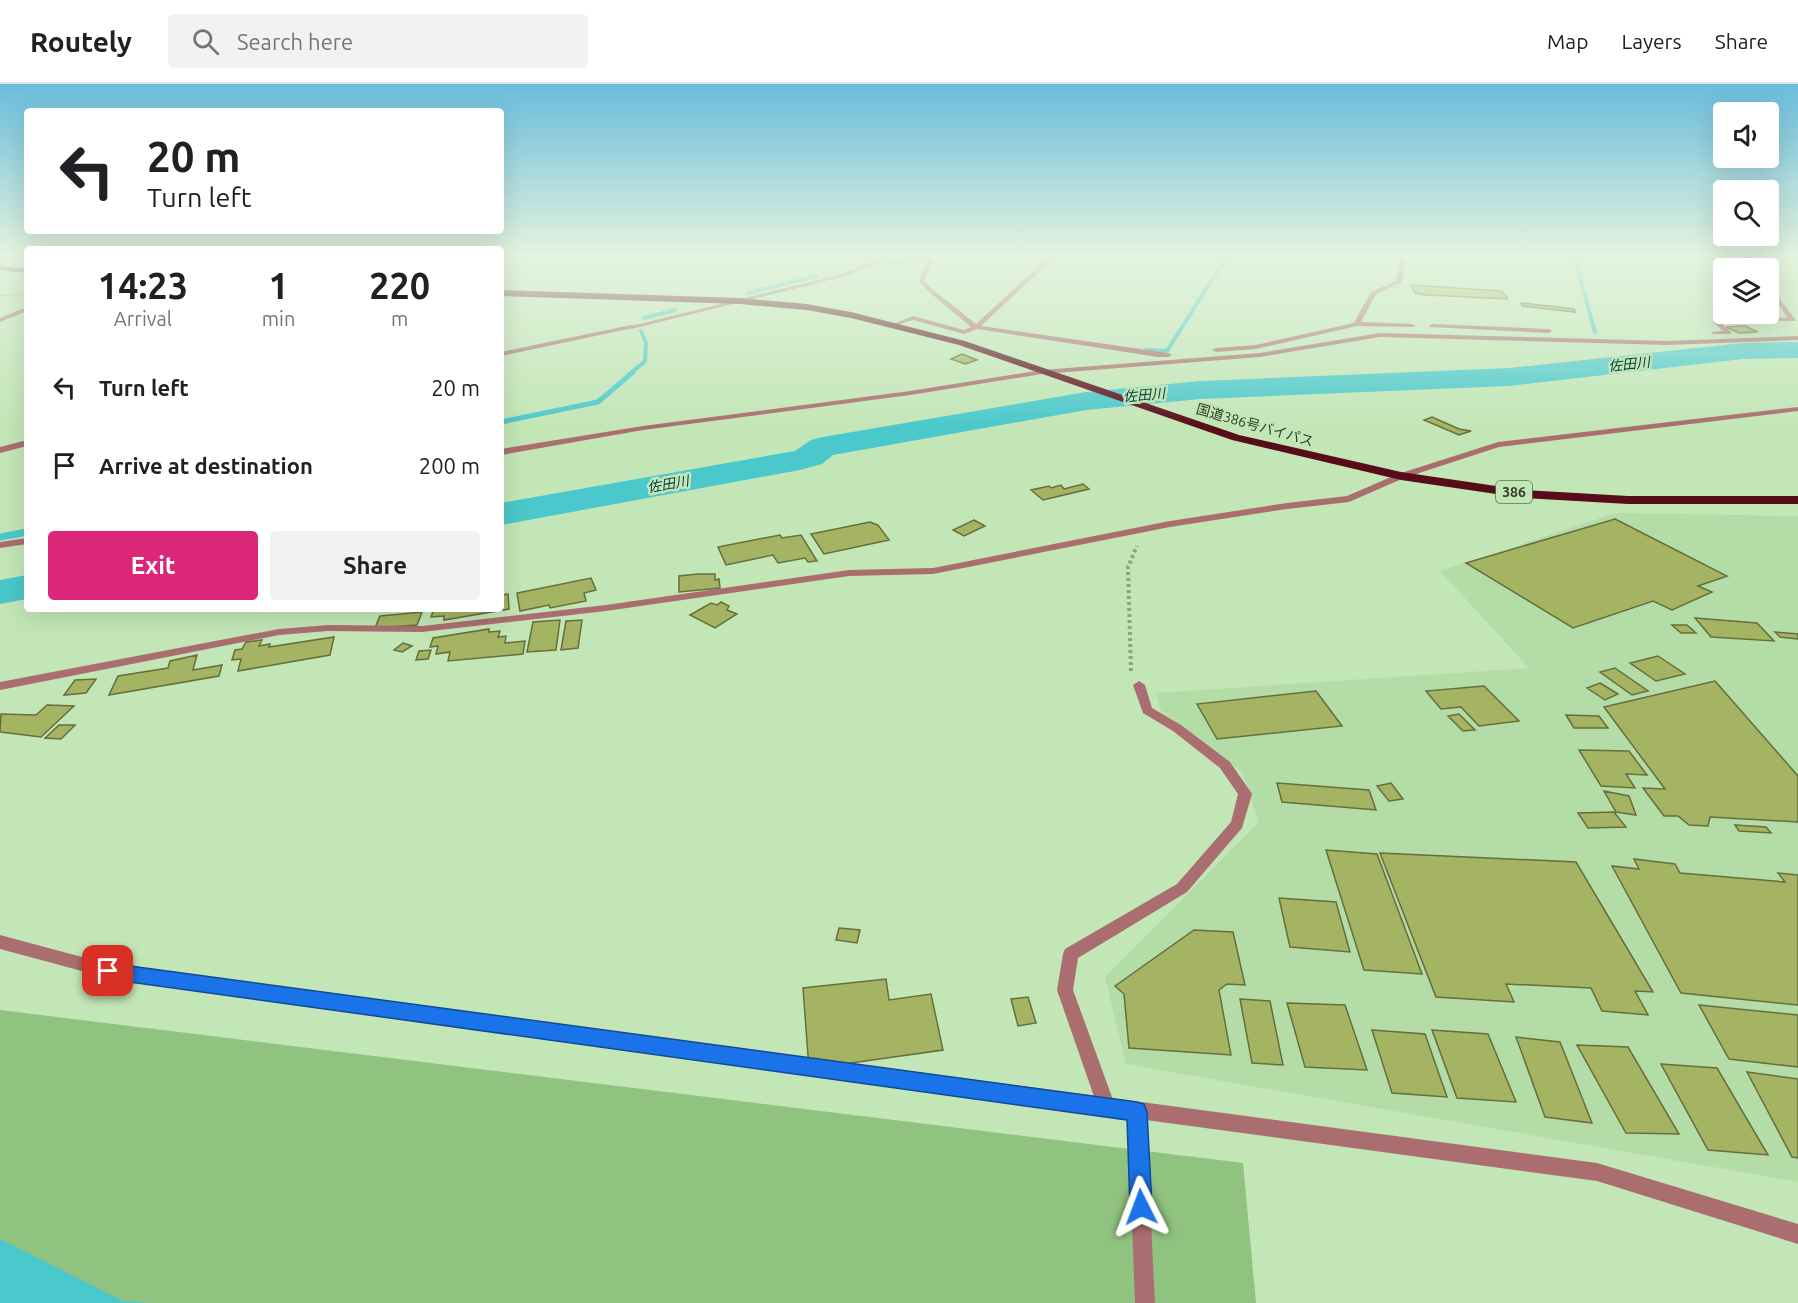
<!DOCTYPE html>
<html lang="en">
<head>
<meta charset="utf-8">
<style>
  :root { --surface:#fff; --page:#f2f2f2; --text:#202124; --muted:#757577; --line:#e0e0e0; --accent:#db2777 }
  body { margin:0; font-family:Ubuntu,"Noto Sans JP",sans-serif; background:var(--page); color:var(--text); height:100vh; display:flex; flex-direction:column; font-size:22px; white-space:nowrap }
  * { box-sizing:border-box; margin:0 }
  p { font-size:20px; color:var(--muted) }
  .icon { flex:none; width:33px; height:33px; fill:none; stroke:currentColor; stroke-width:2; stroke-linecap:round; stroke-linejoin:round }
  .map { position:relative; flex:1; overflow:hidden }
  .panel { position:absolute; left:24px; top:162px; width:480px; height:366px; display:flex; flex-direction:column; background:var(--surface); border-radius:6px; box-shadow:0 6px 24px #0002 }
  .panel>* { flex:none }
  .guide { position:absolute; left:24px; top:24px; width:480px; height:126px; border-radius:6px; box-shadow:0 6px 24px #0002; background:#fff; color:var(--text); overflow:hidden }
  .controls { position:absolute; left:1713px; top:18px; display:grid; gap:12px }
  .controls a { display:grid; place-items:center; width:66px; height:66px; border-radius:6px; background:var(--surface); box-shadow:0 6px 24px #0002; font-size:30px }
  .pin { position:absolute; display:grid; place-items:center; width:51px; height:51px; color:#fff; margin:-26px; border-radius:12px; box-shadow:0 3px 9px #0006 }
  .me { position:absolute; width:66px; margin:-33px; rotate:357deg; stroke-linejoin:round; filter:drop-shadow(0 0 4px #0008) }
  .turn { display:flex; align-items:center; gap:21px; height:126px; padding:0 24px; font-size:27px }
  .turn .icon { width:78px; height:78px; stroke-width:2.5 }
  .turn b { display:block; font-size:42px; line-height:51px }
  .eta { display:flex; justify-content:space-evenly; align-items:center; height:102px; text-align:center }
  .eta b { font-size:36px; font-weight:700; line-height:42px }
  .action { display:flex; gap:12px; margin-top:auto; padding:12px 24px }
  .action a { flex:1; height:69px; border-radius:6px; background:var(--accent); color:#fff; font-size:24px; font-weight:700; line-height:69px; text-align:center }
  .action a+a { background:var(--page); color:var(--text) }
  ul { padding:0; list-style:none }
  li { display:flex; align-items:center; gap:18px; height:78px; padding:0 24px }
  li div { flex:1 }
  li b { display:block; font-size:22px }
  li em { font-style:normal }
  header { display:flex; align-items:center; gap:36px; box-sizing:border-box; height:84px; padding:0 30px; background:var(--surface); border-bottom:2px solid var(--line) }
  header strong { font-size:28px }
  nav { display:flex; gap:33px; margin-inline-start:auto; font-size:21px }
  .search { width:420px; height:54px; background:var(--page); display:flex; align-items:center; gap:15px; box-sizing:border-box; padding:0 21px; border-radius:6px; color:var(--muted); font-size:22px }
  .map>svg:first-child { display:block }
  .built { fill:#b4dca7 }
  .green { fill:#91c380 }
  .water { fill:#4bc8cb }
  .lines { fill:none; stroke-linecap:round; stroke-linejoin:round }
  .stream-far2 { stroke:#4bc8cb; stroke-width:4 }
  .stream-far1 { stroke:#4bc8cb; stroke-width:5 }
  .stream { stroke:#4bc8cb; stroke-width:7 }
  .river { fill:#4bc8cb; fill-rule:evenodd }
  .building { fill:#a5b462; stroke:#656e3c; stroke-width:1.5 }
  .path-far1 { stroke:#8aa581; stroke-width:2; stroke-dasharray:1.5 1.5; stroke-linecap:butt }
  .path { stroke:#8aa581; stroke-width:4; stroke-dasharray:3 3; stroke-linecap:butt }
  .minor { fill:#aa6e70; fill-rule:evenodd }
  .tertiary { fill:#aa6e70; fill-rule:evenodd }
  .trunk { fill:#580c19; fill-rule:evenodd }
  .route { fill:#1a73e8; stroke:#114b97; stroke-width:1.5 }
  .labels { text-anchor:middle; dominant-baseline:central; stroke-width:5; stroke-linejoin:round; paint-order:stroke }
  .far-water-label { font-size:14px; font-style:italic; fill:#0a4345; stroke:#c3e6b7 }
  .far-street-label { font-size:14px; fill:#313f2c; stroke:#c3e6b7 }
  .shield { fill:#c3e6b7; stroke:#5d7156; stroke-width:1.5 }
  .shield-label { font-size:14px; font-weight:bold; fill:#313f2c }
</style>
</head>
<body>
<header>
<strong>Routely</strong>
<div class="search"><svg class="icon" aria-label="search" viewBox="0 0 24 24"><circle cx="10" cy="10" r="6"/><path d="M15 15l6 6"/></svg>Search here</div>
<nav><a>Map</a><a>Layers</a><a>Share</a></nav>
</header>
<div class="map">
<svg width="1798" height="1219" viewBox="0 0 1798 1219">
  <rect width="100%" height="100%" fill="#c3e6b7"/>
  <path class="built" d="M 1616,429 L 1798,432 L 1798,1098 L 1126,980 L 1105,893 L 1259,738 L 1242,688 L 1161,627 L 1156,609 L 1529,584 L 1440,487 Z"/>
  <path class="green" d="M 0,926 L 1243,1079 L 1256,1219 L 0,1219 Z"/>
  <path class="water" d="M 0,1155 L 123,1217 L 148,1219 L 0,1219 Z"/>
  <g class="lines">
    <path class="stream-far2" d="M 1574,172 L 1595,248
      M 884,182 L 920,172
      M 748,209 L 817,192
      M 644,234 L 675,226
      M 1146,266 L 1167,267 L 1227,172
      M 631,289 L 645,277 L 646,259 L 641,247"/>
    <path class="stream-far1" d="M 501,338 L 598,318 L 633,288"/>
    <path class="stream" d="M 0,453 L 27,448"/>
    <path class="river" d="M 1798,258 L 1798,274 L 1743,275 L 1509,302 L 1201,315 L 1086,326 L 833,371 L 822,380 L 800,386 L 501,441 L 501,419 L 795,367 L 811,356 L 823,353 L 1086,308 L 1201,297 L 1509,284 L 1743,259 Z
      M 27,491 L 27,515 L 0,520 L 0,496 Z"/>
  </g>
  <path class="building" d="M 1411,201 L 1502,207 L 1508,215 L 1426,211 L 1415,209 Z
    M 1521,219 L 1574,225 L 1575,228 L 1522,222 Z
    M 1745,242 L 1758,248 L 1739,249 L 1726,243 Z
    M 962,270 L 977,276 L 965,280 L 951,275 Z
    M 1432,333 L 1459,345 L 1471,347 L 1459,351 L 1424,336 Z
    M 1083,400 L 1089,405 L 1043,416 L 1031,406 L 1049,402 L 1051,404 L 1061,401 L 1064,405 Z
    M 1615,435 L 1727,492 L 1698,502 L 1712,508 L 1672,526 L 1653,517 L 1573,544 L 1466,479 Z
    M 974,436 L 985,442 L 964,452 L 953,446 Z
    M 870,438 L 878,441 L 889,456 L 824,470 L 811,450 Z
    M 780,451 L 782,454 L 801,451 L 817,477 L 808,478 L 805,474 L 778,479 L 773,471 L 726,481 L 718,463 Z
    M 698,490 L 715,490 L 715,496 L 719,495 L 720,504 L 679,508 L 679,492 Z
    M 591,494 L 596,506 L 584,509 L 586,517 L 550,524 L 549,521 L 520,527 L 517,509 Z
    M 508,510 L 509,525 L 444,536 L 444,532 L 431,533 L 434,525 L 501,525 L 501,511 Z
    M 721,518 L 729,522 L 727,526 L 737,530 L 715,544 L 690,531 L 711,519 L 717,521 Z
    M 422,528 L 417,541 L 375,544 L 380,532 Z
    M 1695,534 L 1757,539 L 1774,557 L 1711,553 Z
    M 560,536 L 556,566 L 527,568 L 533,538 Z
    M 582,536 L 578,564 L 561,566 L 566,537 Z
    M 1672,541 L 1687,541 L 1696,549 L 1681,549 Z
    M 489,545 L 489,548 L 500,547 L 498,553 L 506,552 L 505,559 L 525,557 L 523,570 L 448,577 L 450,568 L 436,570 L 438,562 L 430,563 L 433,554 Z
    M 1775,548 L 1798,550 L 1798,555 L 1780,553 Z
    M 334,553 L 330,571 L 238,587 L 241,575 L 232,576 L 235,566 L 242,565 L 246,558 L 262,556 L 259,562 L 270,560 L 269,563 Z
    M 403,559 L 412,562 L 402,568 L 394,566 Z
    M 431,566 L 428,575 L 416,576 L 419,567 Z
    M 197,571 L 193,586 L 222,581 L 219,592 L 109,611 L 118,592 L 168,584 L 170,577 Z
    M 1658,572 L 1685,590 L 1656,597 L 1630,579 Z
    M 1615,584 L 1648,607 L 1632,611 L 1600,588 Z
    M 96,595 L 86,609 L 64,611 L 75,596 Z
    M 1715,597 L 1798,692 L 1798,738 L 1710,733 L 1708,742 L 1689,741 L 1678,732 L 1664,732 L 1643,704 L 1665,705 L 1604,623 Z
    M 1600,599 L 1618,610 L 1605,616 L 1587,604 Z
    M 1484,602 L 1519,637 L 1479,642 L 1461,623 L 1441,625 L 1426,607 Z
    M 1316,607 L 1342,642 L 1217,655 L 1197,620 Z
    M 47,621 L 74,622 L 41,653 L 0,648 L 1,630 L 36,631 Z
    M 1459,630 L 1475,646 L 1463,647 L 1448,632 Z
    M 1566,631 L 1599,632 L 1608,644 L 1574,644 Z
    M 59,641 L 75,641 L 61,655 L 45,654 Z
    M 1579,666 L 1629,667 L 1647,691 L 1626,690 L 1635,704 L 1601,702 Z
    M 1277,699 L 1369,706 L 1376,726 L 1282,718 Z
    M 1391,699 L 1403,715 L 1389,717 L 1377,702 Z
    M 1604,707 L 1629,712 L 1636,731 L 1616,728 Z
    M 1614,728 L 1626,743 L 1588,744 L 1578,729 Z
    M 1735,741 L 1766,743 L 1771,749 L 1739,747 Z
    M 1326,766 L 1377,770 L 1422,890 L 1364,886 Z
    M 1380,769 L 1576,778 L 1653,908 L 1635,907 L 1648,931 L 1602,927 L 1591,904 L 1506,900 L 1514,918 L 1436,913 Z
    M 1634,775 L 1675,780 L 1680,789 L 1785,798 L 1778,789 L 1798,791 L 1798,921 L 1681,909 L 1612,782 L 1639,785 Z
    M 1279,814 L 1336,818 L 1350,868 L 1290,863 Z
    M 839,844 L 860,846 L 857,859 L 836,856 Z
    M 1194,846 L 1233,848 L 1245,901 L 1227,900 L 1219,906 L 1231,971 L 1129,964 L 1124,910 L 1115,902 Z
    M 886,895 L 889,916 L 931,910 L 943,966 L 809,985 L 803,904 Z
    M 1028,913 L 1036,939 L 1018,942 L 1011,915 Z
    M 1240,915 L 1270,917 L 1283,981 L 1252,979 Z
    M 1287,919 L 1345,921 L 1367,986 L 1305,983 Z
    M 1699,921 L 1798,931 L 1798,983 L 1729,975 Z
    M 1372,946 L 1425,950 L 1447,1013 L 1392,1009 Z
    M 1432,946 L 1488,950 L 1516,1018 L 1457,1014 Z
    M 1516,953 L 1560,958 L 1592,1039 L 1545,1033 Z
    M 1577,961 L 1628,963 L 1679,1050 L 1626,1049 Z
    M 1661,980 L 1717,984 L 1768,1071 L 1708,1066 Z
    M 1747,988 L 1798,995 L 1798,1074 L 1792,1073 Z"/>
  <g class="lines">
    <path class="path-far1" d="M 0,212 L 20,210"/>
    <path class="path" d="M 1131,587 L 1128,483 L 1137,462"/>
    <path class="minor" d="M 921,172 L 927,172 L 933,178 L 924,196 L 932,205 L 976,240 L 1050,172 L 1056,172 L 981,242 L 1168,269 L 1172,271 L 1168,273 L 1158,273 L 977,245 L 964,250 L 913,236 L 893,242 L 893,240 L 913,232 L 964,246 L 971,243 L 928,207 L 919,197 L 927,178 Z
      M 1400,172 L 1406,172 L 1402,198 L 1376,210 L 1361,238 L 1412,240 L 1415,242 L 1414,243 L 1357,242 L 1256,265 L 1216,268 L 1212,266 L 1216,264 L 1256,261 L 1354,239 L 1371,208 L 1396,197 Z
      M 1745,172 L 1751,172 L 1760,184 L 1754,184 Z
      M 1768,199 L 1795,235 L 1795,237 L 1722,237 L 1720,238 L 1731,248 L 1731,250 L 1712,250 L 1712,248 L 1723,247 L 1713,238 L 1721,233 L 1788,234 L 1768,206 Z
      M 27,223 L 27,227 L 0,238 L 0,234 Z
      M 1432,240 L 1549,245 L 1552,247 L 1549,249 L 1430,243 L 1429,242 Z
      M 631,241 L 634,243 L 633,244 L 501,272 L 501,268 Z
      M 1380,249 L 1667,257 L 1798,252 L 1798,256 L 1667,261 L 1380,253 L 1260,273 L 1042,290 L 910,311 L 643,346 L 501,371 L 501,365 L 643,342 L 910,307 L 1042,286 L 1260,269 Z
      M 1798,323 L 1798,327 L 1499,363 L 1404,394 L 1349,418 L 1287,425 L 1170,443 L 933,490 L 849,492 L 606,527 L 422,548 L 328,547 L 279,551 L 0,606 L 0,598 L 279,545 L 328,541 L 422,542 L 606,521 L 849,486 L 933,484 L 1170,437 L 1287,419 L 1347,412 L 1398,390 L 1498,358 Z
      M 27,356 L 27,362 L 0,369 L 0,363 Z
      M 27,454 L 27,460 L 0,464 L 0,458 Z
      M 1139,597 L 1145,601 L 1152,624 L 1181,641 L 1230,678 L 1252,710 L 1242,744 L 1187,808 L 1078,874 L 1073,906 L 1116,1024 L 1113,1030 L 1107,1033 L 1101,1030 L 1098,1024 L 1057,906 L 1063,870 L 1065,865 L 1177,800 L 1231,738 L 1238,710 L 1220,684 L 1173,647 L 1143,629 L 1133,601 Z"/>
    <path class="tertiary" d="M 888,172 L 896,172 L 842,193 L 631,245 L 628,243 L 838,191 Z
      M 0,851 L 108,880 L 1597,1079 L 1798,1140 L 1798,1160 L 1597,1097 L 1146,1036 L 1155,1219 L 1135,1219 L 1128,1033 L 108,894 L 0,865 Z"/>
    <path class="trunk" d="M 0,182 L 27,185 L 27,189 L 0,186 Z
      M 501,206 L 740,214 L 807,220 L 851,228 L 965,257 L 1239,351 L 1401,388 L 1523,406 L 1628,412 L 1798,412 L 1798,420 L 1628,420 L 1523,414 L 1401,396 L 1232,356 L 959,261 L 851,234 L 807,226 L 740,220 L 501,212 Z"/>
  </g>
  <linearGradient id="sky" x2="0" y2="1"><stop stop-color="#69bcdc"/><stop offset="0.5" stop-color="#e4f4df"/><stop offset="1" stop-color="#e4f4df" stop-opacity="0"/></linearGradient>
  <rect width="1798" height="343" fill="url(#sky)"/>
  <path class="route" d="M 108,879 L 1137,1018 L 1144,1020 L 1147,1028 L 1152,1123 L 1149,1131 L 1141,1134 L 1134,1131 L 1130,1123 L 1127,1036 L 108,895 L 101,893 L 99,887 L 101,882 Z"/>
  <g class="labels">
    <g class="far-water-label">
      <text transform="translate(1629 280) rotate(-6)">佐田川</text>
      <text transform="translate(1144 311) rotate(-5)">佐田川</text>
      <text transform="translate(668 400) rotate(-10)">佐田川</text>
    </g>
    <g class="far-street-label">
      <text transform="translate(1255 341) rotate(16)">国道386号バイパス</text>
    </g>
    <rect class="shield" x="1496" y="397" width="36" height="22" rx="4.5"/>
    <g class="shield-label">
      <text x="1514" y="408">386</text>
    </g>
  </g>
</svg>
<div class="controls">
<a><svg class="icon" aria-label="sound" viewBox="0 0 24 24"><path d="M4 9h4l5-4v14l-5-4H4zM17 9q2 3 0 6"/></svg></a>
<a><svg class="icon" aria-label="search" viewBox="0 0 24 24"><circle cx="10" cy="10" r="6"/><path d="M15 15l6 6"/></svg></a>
<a><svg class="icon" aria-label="layers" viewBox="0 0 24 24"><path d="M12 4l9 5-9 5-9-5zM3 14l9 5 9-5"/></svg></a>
</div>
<div class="pin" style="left:108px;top:887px;background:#d93025"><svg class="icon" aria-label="arrive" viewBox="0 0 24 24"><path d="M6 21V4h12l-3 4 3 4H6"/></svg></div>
<svg class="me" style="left:1141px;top:1123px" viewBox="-20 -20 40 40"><path d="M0-17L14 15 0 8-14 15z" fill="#1a73e8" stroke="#fff" stroke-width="4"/></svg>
<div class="guide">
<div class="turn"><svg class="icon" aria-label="left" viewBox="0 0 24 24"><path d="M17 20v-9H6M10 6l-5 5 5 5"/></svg><div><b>20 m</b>Turn left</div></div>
</div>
<section class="panel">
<div class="eta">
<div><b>14:23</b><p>Arrival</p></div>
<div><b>1</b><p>min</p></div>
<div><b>220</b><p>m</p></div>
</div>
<ul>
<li><svg class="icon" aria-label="left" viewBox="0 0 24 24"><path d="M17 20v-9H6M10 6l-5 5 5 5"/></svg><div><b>Turn left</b></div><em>20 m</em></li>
<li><svg class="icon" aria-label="arrive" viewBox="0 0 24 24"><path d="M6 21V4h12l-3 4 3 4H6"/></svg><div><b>Arrive at destination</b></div><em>200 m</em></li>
</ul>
<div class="action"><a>Exit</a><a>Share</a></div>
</section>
</div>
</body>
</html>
